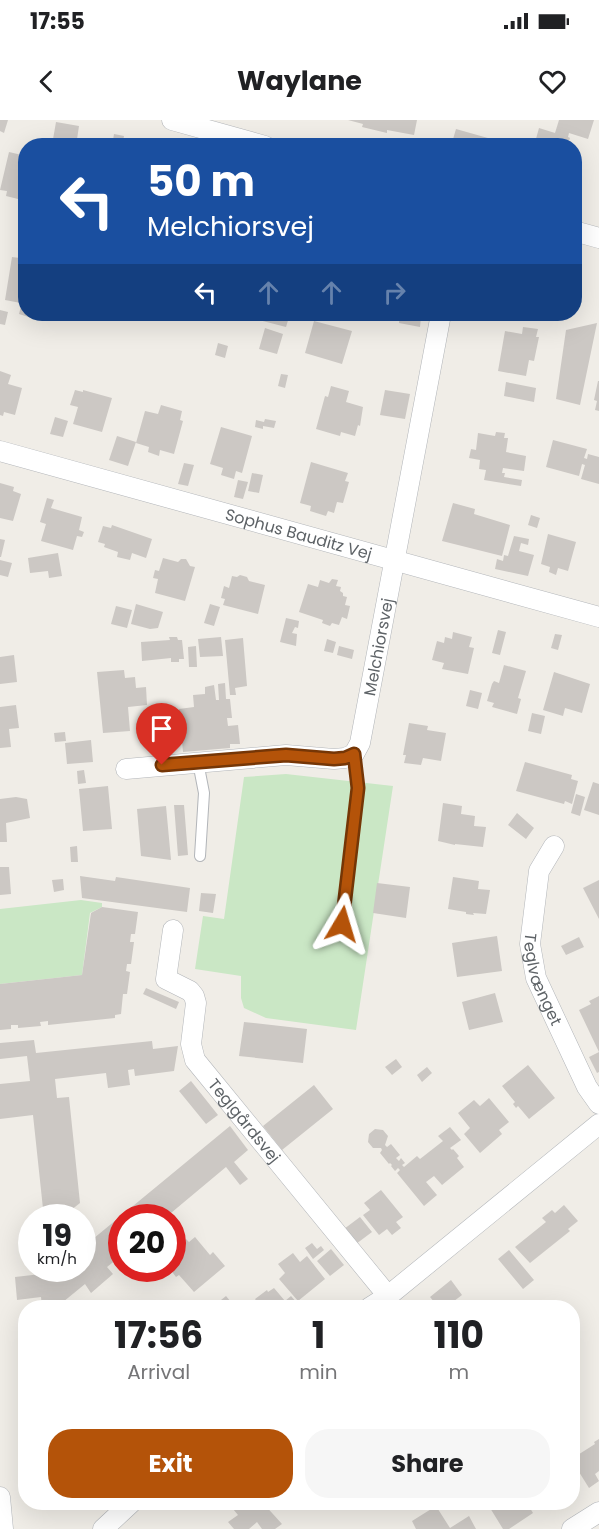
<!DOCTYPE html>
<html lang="en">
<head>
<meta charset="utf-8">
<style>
  :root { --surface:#fff; --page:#f6f6f6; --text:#202124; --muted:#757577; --accent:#b45309 }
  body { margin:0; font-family:Poppins,sans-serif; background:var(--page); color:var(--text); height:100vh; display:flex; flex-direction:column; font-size:22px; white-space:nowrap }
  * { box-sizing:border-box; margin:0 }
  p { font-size:20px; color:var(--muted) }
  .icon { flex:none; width:33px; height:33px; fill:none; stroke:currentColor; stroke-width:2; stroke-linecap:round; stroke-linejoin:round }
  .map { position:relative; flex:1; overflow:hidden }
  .side { position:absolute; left:18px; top:1180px; width:562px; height:210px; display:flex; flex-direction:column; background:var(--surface); border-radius:24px; box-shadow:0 6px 24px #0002 }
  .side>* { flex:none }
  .top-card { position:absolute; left:18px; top:18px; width:564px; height:183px; border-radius:24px; box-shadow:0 6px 24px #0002; background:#1a4fa0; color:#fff; overflow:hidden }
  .speed { position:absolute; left:18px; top:1084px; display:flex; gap:12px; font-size:30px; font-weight:700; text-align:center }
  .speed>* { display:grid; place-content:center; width:78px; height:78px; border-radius:50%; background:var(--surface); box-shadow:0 6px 24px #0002; line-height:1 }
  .speed small { font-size:15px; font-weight:400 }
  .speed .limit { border:9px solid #d22; background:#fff; color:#111 }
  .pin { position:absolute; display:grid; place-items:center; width:51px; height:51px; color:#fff; margin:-62px -26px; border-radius:50% 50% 50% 0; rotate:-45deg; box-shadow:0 0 6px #0007 }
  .pin .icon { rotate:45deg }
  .me { position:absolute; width:66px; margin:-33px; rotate:7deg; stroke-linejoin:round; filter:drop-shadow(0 0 4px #0008) }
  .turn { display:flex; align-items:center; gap:21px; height:126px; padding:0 30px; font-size:27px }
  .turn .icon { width:78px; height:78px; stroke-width:2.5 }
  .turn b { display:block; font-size:42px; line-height:51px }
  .lanes { display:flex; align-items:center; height:57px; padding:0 30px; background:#0003; justify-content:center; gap:30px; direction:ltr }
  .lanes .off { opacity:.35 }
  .eta { display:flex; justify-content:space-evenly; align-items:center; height:102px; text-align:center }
  .eta b { font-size:36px; font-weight:700; line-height:42px }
  .cta { display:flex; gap:12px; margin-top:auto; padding:12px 30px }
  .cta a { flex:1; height:69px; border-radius:24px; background:var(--accent); color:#fff; font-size:24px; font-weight:700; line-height:69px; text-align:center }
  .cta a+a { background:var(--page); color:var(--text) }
  .status { display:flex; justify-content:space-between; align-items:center; height:42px; padding:0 30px; background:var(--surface); direction:ltr }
  .status svg { height:16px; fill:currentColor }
  header { display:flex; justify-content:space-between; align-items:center; height:78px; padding:0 30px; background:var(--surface); font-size:27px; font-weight:700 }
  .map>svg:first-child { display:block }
  .green { fill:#cae7c5 }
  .building { fill:#ccc8c4 }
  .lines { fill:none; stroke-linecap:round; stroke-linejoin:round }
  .lane-casing { stroke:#b2b5b9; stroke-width:12 }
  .street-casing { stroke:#b2b5b9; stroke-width:21 }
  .lane { stroke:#fff; stroke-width:10 }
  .street { stroke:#fff; stroke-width:20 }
  .route-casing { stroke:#753606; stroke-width:15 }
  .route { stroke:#b45309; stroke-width:10 }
  .labels { text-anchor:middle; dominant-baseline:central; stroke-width:6; stroke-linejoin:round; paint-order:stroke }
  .street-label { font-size:16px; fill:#5e6367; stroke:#fff }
</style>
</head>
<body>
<div class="status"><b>17:55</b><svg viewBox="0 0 49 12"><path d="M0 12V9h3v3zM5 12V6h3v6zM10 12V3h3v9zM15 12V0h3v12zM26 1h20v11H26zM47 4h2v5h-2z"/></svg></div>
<header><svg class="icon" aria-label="back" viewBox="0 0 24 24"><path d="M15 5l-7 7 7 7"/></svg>Waylane<svg class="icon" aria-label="heart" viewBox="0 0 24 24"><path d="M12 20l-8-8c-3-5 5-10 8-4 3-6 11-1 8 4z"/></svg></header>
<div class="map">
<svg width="599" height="1409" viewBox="0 0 599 1409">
  <rect width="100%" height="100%" fill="#f0ede7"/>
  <path class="green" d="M 286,654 L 393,666 L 356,910 L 266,898 L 244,888 L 241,878 L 241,856 L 195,849 L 203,796 L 224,799 L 244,657 Z
    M 81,780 L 102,783 L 102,787 L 90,793 L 82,855 L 0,864 L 0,789 Z"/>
  <path class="building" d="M 0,0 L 8,0 L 4,13 L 0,11 Z
    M 348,0 L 417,0 L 414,15 L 387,10 L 387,13 L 362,7 L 363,4 Z
    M 559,0 L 594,0 L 588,19 L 569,13 L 568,17 L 570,18 L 569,21 L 571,21 L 570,26 L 534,26 L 539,8 L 555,13 Z
    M 56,2 L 79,6 L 76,26 L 52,25 Z
    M 456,9 L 502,22 L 501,26 L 451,26 Z
    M 114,14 L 124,16 L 122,26 L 112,26 Z
    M 9,32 L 26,36 L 26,76 L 23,75 L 22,80 L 6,76 L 7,71 L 0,70 Z
    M 22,124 L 26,124 L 26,184 L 5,180 L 12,137 L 20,138 Z
    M 21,186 L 26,187 L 26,194 L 37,194 L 35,199 L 19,194 Z
    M 0,190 L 8,192 L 5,205 L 0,204 Z
    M 133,194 L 142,194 L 140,201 L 132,198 Z
    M 248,194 L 290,194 L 286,207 L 247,197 Z
    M 400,194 L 421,197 L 420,207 L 399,203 Z
    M 314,201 L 352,211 L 342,244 L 305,233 Z
    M 597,203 L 580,285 L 556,279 L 566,210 Z
    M 523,207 L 538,209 L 536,217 L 539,217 L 534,241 L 529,240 L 526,256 L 498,251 L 505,211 L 522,214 Z
    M 265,208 L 283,214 L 277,234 L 259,229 Z
    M 218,223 L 228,226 L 225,238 L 215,235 Z
    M 0,251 L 11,255 L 8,264 L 22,268 L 15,295 L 4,292 L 3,296 L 0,295 Z
    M 281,254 L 288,255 L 285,268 L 278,266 Z
    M 598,261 L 599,261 L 599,291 L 595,290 L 597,281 L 594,280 Z
    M 506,262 L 536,268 L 534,282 L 504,276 Z
    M 331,266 L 349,271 L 346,282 L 363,287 L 360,306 L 358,305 L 355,316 L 341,312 L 340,316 L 316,309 L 325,276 L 328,277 Z
    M 75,270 L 83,272 L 83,270 L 112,278 L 102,312 L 73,304 L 78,287 L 70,285 Z
    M 385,270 L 410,274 L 405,299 L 380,295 Z
    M 161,285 L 182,291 L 180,300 L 183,301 L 174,334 L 160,330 L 159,336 L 148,332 L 149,327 L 136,323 L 145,291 L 158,294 Z
    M 55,297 L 68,301 L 63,317 L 50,314 Z
    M 265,299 L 276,301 L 274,308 L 263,306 L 263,309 L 255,307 L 256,300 L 264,302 Z
    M 221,307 L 252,316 L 242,353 L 236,351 L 234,359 L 221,355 L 223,348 L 210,344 Z
    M 496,312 L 505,313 L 504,318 L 508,318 L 506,332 L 526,336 L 524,351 L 503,348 L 502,353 L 505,353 L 504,357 L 522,360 L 521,366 L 484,360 L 486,350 L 479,349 L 480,340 L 469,338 L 471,329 L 476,330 L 478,313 L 495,316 Z
    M 117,316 L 136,322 L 128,346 L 109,340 Z
    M 553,320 L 587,329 L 584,338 L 587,339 L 588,334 L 599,337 L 599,364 L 581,359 L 585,345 L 582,344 L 579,356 L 546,347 Z
    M 311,342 L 348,353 L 345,361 L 349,362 L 343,383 L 337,382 L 334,393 L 328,391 L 326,396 L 310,391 L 311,386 L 300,383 Z
    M 184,343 L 194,345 L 188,366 L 178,364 Z
    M 252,353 L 263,355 L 259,373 L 248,371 Z
    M 238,360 L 248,362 L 243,379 L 234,377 Z
    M 0,363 L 14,367 L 13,371 L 21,374 L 13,401 L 0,398 Z
    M 47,378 L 54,380 L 51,388 L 82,397 L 79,410 L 84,412 L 82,417 L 77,416 L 73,430 L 41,421 L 46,404 L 40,402 Z
    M 453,383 L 475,389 L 474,394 L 510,405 L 502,436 L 442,421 Z
    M 531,395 L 540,398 L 537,408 L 528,405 Z
    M 112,405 L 152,419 L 146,438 L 132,433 L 130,440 L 117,437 L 118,432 L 104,427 L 105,424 L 98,422 L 103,406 L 111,408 Z
    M 548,414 L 576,422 L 568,451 L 558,448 L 556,455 L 549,452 L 550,447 L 541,444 Z
    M 514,416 L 529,419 L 528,425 L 521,423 L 519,431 L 534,435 L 528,456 L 495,449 L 497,439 L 503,441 L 504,435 L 508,436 Z
    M 0,419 L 5,420 L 1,437 L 0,437 Z
    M 58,433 L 62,456 L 49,458 L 48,451 L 30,453 L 28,438 Z
    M 163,438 L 178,442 L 181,439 L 186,439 L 190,446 L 195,447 L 185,481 L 155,473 L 158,459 L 153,458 L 155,450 L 159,451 Z
    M 0,440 L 12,443 L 8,457 L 0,455 Z
    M 240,455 L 247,457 L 249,461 L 265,465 L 258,494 L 223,485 L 225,479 L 221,478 L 224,466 L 229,468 L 232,456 L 237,457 Z
    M 332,459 L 338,460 L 336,466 L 341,467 L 340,471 L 343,473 L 343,476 L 347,477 L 345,485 L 350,486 L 347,499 L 342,497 L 339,505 L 332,503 L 330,506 L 322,503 L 323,500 L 299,492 L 308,464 L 318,467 L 320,460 L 329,463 Z
    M 136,484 L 163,492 L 158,508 L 150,509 L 131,504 Z
    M 210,484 L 220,487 L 214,506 L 204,503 Z
    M 116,486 L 132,490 L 127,508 L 111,504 Z
    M 286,498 L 299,501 L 298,508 L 295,507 L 292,513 L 297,514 L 296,526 L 280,522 Z
    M 498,510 L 506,512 L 500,535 L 492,533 Z
    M 453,512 L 472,517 L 469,527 L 474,528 L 468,554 L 442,549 L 444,543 L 432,540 L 437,521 L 444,523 L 445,517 L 452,519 Z
    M 555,514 L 562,515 L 558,530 L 551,528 Z
    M 169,517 L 177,517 L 178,520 L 182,520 L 184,539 L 179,539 L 179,542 L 171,542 L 171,538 L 142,541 L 141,522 L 170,520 Z
    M 221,517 L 223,536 L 200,537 L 198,519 Z
    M 243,518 L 247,566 L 235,568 L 236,575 L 230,575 L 225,520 Z
    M 327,519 L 336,522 L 333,533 L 324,531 Z
    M 196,526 L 197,547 L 189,547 L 188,527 Z
    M 339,526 L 354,530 L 352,539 L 337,535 Z
    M 14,535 L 17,562 L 0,564 L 0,537 Z
    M 504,545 L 526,551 L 518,578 L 521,579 L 517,594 L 492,587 L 494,583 L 487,581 L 492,564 L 494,561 L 499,563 Z
    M 124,550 L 125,558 L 135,557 L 136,568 L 146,567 L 147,585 L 128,587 L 130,611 L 103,613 L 97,552 Z
    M 554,552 L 590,564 L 582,593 L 565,588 L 563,596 L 543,590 Z
    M 225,563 L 226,579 L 230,579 L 232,598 L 227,598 L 228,606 L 238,605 L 240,624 L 230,624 L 230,628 L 183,632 L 179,589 L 194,587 L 193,575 L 205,574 L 205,567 L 214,565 L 216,580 L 219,580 L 218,564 Z
    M 470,570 L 482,573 L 478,589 L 466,586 Z
    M 16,585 L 19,608 L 9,609 L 11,627 L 0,628 L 0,587 Z
    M 532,593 L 545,596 L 541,614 L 528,611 Z
    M 409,603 L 428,606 L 427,610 L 446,613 L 441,641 L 423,638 L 421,645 L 404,643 L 406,635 L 403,635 Z
    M 65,612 L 66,621 L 55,622 L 54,613 Z
    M 91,620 L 93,642 L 67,644 L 65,623 Z
    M 525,642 L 572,655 L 571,659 L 578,661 L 572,684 L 565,681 L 564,684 L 516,671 Z
    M 84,650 L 86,663 L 78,664 L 77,651 Z
    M 593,662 L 599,664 L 599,695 L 584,690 Z
    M 108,666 L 112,709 L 83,711 L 79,669 Z
    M 576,674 L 585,677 L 580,696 L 571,693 Z
    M 16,677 L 27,679 L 30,698 L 6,703 L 7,722 L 0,722 L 0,679 Z
    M 443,683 L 462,686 L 461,694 L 475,696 L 474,706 L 486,707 L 483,727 L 455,724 L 455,725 L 438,721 Z
    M 174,685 L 184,685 L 188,735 L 178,736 Z
    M 166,686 L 171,740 L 141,736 L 137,689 Z
    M 517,693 L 534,708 L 526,719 L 508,705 Z
    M 77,726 L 78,742 L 71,742 L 70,727 Z
    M 0,747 L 9,747 L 11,774 L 0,775 Z
    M 80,756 L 115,761 L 116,757 L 190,768 L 187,792 L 82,778 Z
    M 453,757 L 479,761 L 478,769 L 490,770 L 486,794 L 473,793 L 474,795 L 466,794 L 466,792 L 448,789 Z
    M 63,759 L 64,770 L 54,772 L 52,760 Z
    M 599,760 L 599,799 L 583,768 Z
    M 377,763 L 410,767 L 406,798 L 373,793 Z
    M 201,773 L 216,774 L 213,793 L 199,791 Z
    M 102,787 L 138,792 L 135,814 L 131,814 L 130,822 L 134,822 L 131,844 L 127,844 L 126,851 L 130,852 L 127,874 L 123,874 L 121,894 L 115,895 L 115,898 L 48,905 L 48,901 L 40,902 L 41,906 L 18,908 L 18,905 L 11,905 L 11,909 L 0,910 L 0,864 L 82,855 L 91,793 Z
    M 497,816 L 502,851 L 457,857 L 452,823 Z
    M 579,817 L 584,827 L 566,835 L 561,826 Z
    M 146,868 L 179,882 L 176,889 L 143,874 Z
    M 495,873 L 503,902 L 469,910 L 462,882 Z
    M 599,876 L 599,932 L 579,890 L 591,884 L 589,881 Z
    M 244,902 L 307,909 L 303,943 L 239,936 Z
    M 34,920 L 36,933 L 152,921 L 153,929 L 178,926 L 174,951 L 135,956 L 134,949 L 128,950 L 130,965 L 108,968 L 106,953 L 55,959 L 57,978 L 69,977 L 80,1083 L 61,1098 L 58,1098 L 58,1095 L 52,1096 L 52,1098 L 44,1098 L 33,995 L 0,999 L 0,964 L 30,961 L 27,936 L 0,939 L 0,923 Z
    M 599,932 L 599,952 L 597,953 L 589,937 Z
    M 396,939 L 402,947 L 392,955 L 385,947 Z
    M 528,945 L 555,978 L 529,999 L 518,986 L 516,988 L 513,984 L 515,982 L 502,966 Z
    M 427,947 L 432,953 L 422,962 L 417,955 Z
    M 191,961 L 218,995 L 206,1004 L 179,971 Z
    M 314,965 L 333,989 L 282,1030 L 263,1006 Z
    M 489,978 L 509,1002 L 499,1010 L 502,1014 L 480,1033 L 464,1014 L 470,1008 L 458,993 L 474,980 L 480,986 Z
    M 230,1006 L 248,1030 L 234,1042 L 248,1059 L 240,1065 L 226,1047 L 165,1098 L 122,1098 L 122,1135 L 107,1147 L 113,1154 L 91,1173 L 85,1164 L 63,1182 L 63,1188 L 42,1188 L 41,1177 L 17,1180 L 15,1157 L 50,1153 L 50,1149 L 82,1149 L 82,1128 Z
    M 450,1007 L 461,1020 L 450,1028 L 452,1030 L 453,1029 L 459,1036 L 457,1038 L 464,1047 L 442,1065 L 434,1056 L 426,1062 L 437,1075 L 424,1086 L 397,1053 L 400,1050 L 398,1048 L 395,1051 L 391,1046 L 392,1045 L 390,1043 L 389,1044 L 380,1033 L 382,1030 L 381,1028 L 373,1028 L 368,1022 L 369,1014 L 375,1009 L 383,1010 L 388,1016 L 385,1025 L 387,1027 L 391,1024 L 400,1035 L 396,1038 L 399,1041 L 401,1038 L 405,1043 L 402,1045 L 404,1047 L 417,1036 L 420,1039 L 443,1021 L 438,1016 Z
    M 381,1070 L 403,1097 L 396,1102 L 401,1108 L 392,1115 L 387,1109 L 379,1115 L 363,1095 L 370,1090 L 364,1083 Z
    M 564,1085 L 578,1101 L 568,1109 L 570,1111 L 530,1143 L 515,1127 L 546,1102 L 542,1098 L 552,1090 L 555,1093 Z
    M 360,1097 L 372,1112 L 356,1124 L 344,1109 Z
    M 195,1117 L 210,1135 L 213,1132 L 225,1146 L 194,1172 L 179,1155 L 176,1157 L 170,1149 L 172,1149 L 172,1130 L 186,1119 L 189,1122 Z
    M 312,1123 L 317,1129 L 321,1126 L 324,1130 L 313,1139 L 305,1128 Z
    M 331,1129 L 344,1145 L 330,1156 L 317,1141 Z
    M 509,1130 L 534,1160 L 523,1169 L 498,1139 Z
    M 293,1133 L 300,1142 L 307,1136 L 325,1159 L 298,1181 L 279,1159 L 285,1153 L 278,1144 Z
    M 154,1149 L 167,1149 L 171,1153 L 163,1159 Z
    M 451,1160 L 462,1175 L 445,1188 L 439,1188 L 430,1177 Z
    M 274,1168 L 285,1181 L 291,1176 L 297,1183 L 291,1188 L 288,1185 L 284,1188 L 257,1188 L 260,1186 L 255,1179 L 267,1170 L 268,1172 Z
    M 226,1176 L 236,1188 L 211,1188 Z
    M 26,1214 L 26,1223 L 22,1226 L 21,1217 Z
    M 599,1319 L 599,1351 L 595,1354 L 599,1361 L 589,1368 L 579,1352 L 573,1356 L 573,1338 L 595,1324 L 594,1322 Z
    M 236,1383 L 263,1383 L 282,1404 L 275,1409 L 262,1409 L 257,1402 L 249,1409 L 234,1409 L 228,1402 L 238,1395 L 233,1389 L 238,1385 Z
    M 342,1383 L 356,1383 L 348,1389 Z
    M 487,1383 L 517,1385 L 527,1383 L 533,1393 L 509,1409 L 503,1409 Z
    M 436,1386 L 450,1408 L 469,1396 L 476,1409 L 416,1409 L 412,1401 Z"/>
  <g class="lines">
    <g class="lane-casing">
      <path id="lane" d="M 198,642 L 204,673 L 200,736
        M 342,804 L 358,668 L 354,634"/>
    </g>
    <g class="street-casing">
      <g id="street">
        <path d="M 172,0 L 265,26"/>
        <path d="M 574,111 L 599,118"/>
        <path id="s1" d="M 0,331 L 599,497"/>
        <path id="s2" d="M 126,649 L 286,635 L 334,639 L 345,638 L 354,634 L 360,623 L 441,194"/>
        <path id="s3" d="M 554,726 L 539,751 L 530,824 L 536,858 L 587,967 L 599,984"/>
        <path id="s4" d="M 173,810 L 166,859 L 190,871 L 194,876 L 196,883 L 191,924 L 195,940 L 388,1176"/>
        <path d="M 369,1188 L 388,1176 L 599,1004"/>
        <path d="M 0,1377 L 3,1409"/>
        <path d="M 103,1409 L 131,1383"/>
        <path d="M 572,1409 L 599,1392"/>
      </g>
    </g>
    <use href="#lane" class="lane"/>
    <use href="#street" class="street"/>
  </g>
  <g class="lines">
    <g class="route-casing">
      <path id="route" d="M 162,645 L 286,635 L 334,639 L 345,638 L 354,634 L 358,668 L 342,804"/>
    </g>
    <use href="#route" class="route"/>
  </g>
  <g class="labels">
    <g class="street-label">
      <text stroke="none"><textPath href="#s1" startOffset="310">Sophus Bauditz Vej</textPath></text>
      <text stroke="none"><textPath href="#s2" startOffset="340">Melchiorsvej</textPath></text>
      <text stroke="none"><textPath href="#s3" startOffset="140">Teglvænget</textPath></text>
      <text stroke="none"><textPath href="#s4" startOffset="226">Teglgårdsvej</textPath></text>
    </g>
  </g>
</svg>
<div class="speed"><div>19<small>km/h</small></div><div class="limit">20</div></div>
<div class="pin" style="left:162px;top:645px;background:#d93025"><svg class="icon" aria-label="arrive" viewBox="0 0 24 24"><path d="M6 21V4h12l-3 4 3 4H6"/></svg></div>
<svg class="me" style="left:342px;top:804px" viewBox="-20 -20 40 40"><path d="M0-17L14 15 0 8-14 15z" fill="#b45309" stroke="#fff" stroke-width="4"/></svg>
<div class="top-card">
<div class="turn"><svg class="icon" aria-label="left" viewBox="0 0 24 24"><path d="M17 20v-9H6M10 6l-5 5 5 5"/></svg><div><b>50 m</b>Melchiorsvej</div></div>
<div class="lanes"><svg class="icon" aria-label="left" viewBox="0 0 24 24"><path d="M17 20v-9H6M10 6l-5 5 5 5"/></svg><svg class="icon off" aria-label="ahead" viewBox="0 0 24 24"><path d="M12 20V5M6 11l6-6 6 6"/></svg><svg class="icon off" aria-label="ahead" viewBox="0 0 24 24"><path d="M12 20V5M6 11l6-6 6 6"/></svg><svg class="icon off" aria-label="right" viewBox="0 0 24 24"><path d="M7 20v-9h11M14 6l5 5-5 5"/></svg></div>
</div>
<section class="side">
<div class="eta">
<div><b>17:56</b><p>Arrival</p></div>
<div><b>1</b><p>min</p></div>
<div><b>110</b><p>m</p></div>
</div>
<div class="cta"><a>Exit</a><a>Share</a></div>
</section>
</div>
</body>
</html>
